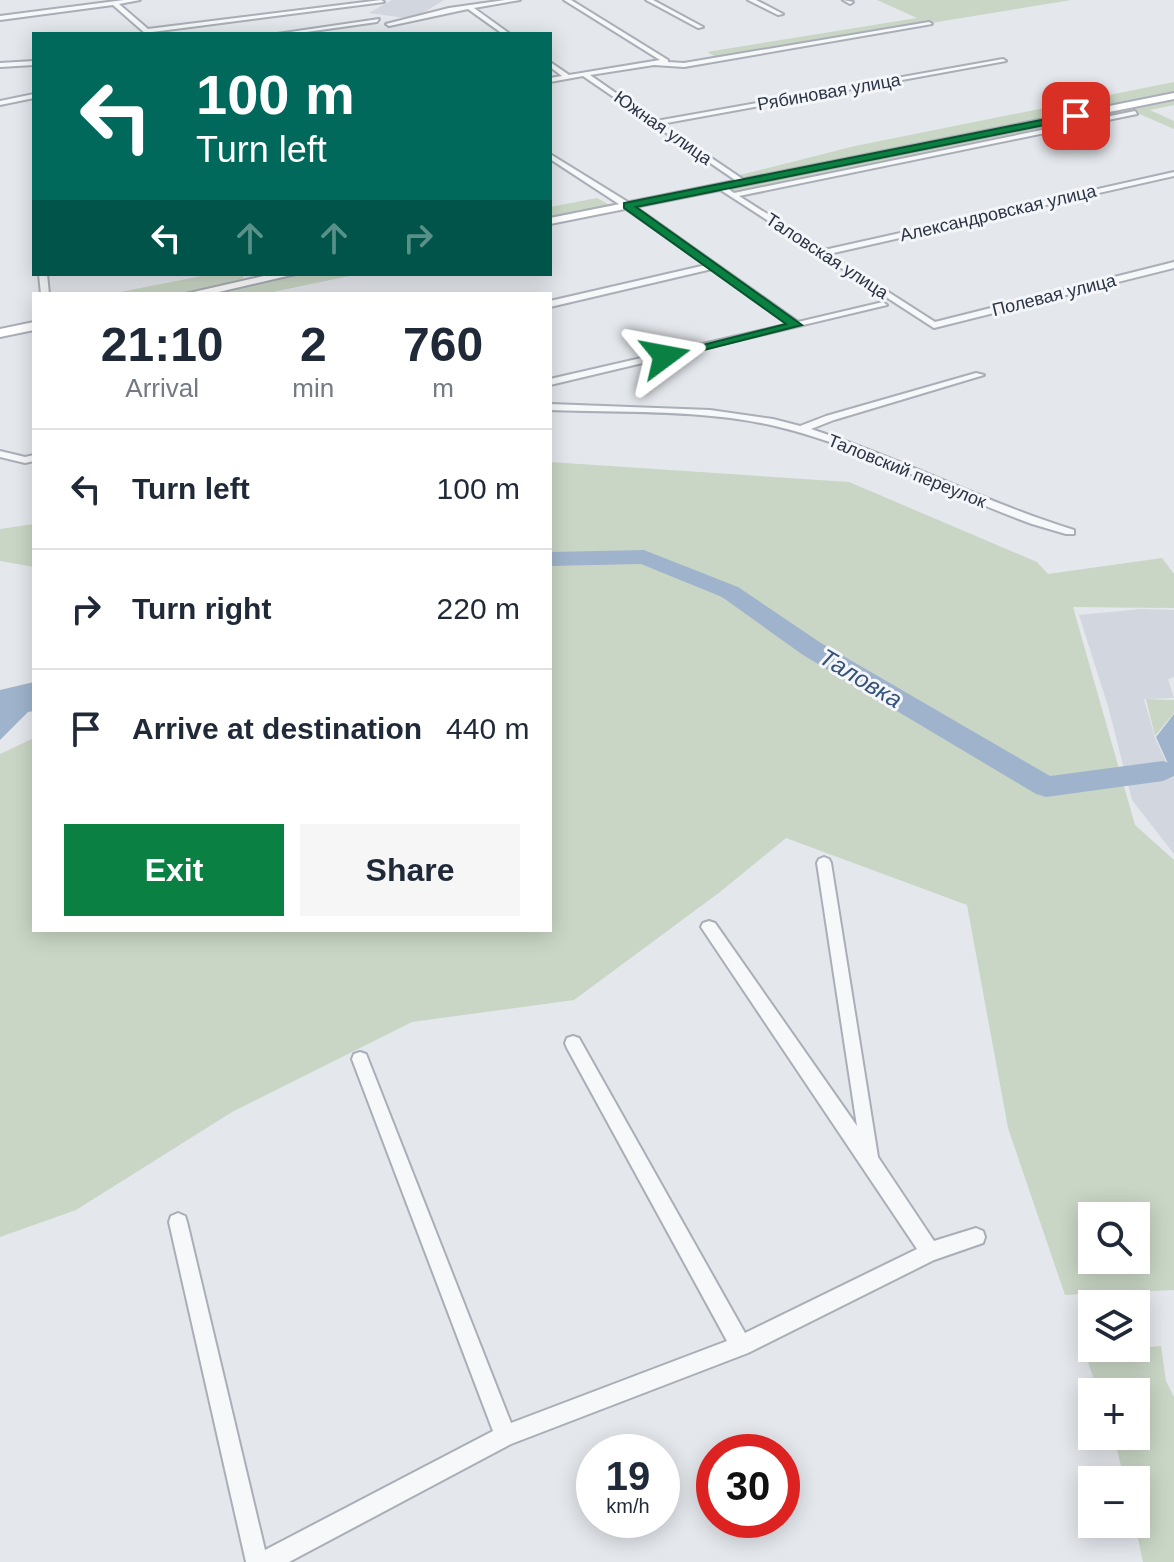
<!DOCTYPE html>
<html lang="en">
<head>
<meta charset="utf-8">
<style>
  :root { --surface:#fff; --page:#f6f6f7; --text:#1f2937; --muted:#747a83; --line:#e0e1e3; --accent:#0b8043 }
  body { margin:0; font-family:Arial,sans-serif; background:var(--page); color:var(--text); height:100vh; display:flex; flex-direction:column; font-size:30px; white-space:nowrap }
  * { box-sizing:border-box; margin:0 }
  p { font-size:26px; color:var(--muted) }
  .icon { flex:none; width:44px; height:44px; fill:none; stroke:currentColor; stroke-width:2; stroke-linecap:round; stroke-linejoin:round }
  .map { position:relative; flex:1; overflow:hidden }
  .details { position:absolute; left:32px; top:292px; width:520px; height:640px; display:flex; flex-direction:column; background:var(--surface); border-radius:0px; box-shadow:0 4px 20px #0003 }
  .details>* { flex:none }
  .guide { position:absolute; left:32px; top:32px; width:520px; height:244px; border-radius:0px; box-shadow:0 4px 20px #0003; background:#00695c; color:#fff; overflow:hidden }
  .buttons { position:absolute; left:1078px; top:1202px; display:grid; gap:16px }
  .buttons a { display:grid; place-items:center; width:72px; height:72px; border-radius:0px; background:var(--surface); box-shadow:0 4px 20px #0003; font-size:40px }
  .speed { position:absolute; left:576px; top:1434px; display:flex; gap:16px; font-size:40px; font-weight:700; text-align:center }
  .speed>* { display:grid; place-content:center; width:104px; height:104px; border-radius:50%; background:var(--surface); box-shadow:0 4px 20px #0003; line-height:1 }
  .speed small { font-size:20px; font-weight:400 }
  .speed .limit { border:12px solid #d22; background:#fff; color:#111 }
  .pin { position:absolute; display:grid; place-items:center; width:68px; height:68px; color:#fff; margin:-34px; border-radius:16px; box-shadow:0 4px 12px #0006 }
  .me { position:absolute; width:88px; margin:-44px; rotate:77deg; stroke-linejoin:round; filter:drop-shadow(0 0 6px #0008) }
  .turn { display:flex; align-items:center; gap:28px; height:168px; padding:0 32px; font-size:36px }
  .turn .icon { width:104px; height:104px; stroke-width:2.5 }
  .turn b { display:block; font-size:56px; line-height:68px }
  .lanes { display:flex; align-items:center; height:76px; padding:0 32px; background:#0003; justify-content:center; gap:40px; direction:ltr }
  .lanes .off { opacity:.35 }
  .eta { display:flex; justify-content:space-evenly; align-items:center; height:136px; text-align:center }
  .eta b { font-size:48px; font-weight:700; line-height:56px }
  .button { display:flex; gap:16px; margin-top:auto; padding:16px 32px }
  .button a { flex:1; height:92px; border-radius:0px; background:var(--accent); color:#fff; font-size:32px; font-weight:700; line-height:92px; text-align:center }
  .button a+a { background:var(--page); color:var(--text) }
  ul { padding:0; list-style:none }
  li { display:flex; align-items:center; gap:24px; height:120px; padding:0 32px; border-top:2px solid var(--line) }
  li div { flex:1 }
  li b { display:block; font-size:30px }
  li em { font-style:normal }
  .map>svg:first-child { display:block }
  .built { fill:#d2d6de }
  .green { fill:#c9d6c5; fill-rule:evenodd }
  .water { fill:#9fb4cc }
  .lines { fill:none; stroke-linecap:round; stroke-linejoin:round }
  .stream { stroke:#9fb4cc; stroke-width:5 }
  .river { fill:#9fb4cc; fill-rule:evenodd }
  .street-casing { stroke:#a9aeb7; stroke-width:4 }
  .secondary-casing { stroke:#a9aeb7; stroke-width:4 }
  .street { fill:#f7f8fa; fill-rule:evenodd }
  .secondary { fill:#fff; fill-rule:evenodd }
  .route { fill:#0b8043; stroke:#07532c; stroke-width:2 }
  .labels { text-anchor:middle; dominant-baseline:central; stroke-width:6; stroke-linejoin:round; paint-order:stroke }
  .far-street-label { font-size:18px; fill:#2b3445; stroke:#f4f6f9 }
  .water-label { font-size:24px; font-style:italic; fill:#34527a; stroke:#f4f6f9 }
</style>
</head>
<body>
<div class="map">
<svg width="1174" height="1562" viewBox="0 0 1174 1562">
  <rect width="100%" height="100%" fill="#e4e7ec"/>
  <path class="built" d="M 392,0 L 444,0 L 413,19 L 369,13 Z
    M 1141,609 L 1174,610 L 1174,677 L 1168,679 L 1174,698 L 1144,699 L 1155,738 L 1174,779 L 1174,854 L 1132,800 L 1108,706 L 1079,615 Z"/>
  <path class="green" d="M 877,0 L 1071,0 L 718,58 L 707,52 L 917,18 Z
    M 1174,82 L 1174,91 L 743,178 L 736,176 L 855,146 Z
    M 1174,97 L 1174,105 L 1150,110 L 1174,121 L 1174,129 L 1135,112 L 733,193 L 724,191 Z
    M 597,198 L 611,206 L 550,218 L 550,207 Z
    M 212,274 L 244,275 L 241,281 L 173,294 L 110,294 Z
    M 303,274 L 359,274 L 263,294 L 204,294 Z
    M 550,462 L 849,482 L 1037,562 L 1048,574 L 1162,558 L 1174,574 L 1174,608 L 1073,607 L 1135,825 L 1174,860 L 1174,1290 L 1065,1295 L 1008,1128 L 967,905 L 786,838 L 720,892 L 574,1000 L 412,1022 L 232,1112 L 76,1210 L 0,1237 L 0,754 L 34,738 L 34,930 L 550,930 ZM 1092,1216 L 1136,1216 L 1136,1260 L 1092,1260 Z
    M 34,524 L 34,567 L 0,561 L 0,529 Z
    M 1146,699 L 1174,700 L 1174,713 L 1155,736 Z
    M 1161,1346 L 1166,1381 L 1174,1397 L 1174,1562 L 1143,1562 L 1135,1524 L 1136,1480 L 1125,1480 L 1113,1436 L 1136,1436 L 1136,1392 L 1098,1392 L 1085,1353 Z"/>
  <path class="water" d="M 34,682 L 34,711 L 28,712 L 0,740 L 0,690 Z
    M 1174,714 L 1174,777 L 1156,737 Z"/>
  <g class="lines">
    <path class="stream" d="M 1163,771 L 1174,769"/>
    <path class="river" d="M 644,550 L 738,587 L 821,643 L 1050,776 L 1163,761 L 1173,764 L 1174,776 L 1163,781 L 1046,797 L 1036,794 L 803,655 L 722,597 L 641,564 L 550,566 L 550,552 Z"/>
    <g class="street-casing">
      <path id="street" d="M 124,0 L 140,0 L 119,4 L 148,29 L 381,0 L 384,2 L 152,32 L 153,34 L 146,34 L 113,5 L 0,20 L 0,16 Z
        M 505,0 L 520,0 L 474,8 L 510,34 L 503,34 L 468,9 L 389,26 L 386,24 L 449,8 Z
        M 564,0 L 571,0 L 668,60 L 668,62 L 684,63 L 929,22 L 932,24 L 684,67 L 654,65 L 590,75 L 656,121 L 1003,59 L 1006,61 L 661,124 L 744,180 L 745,182 L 741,184 L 583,76 L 550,82 L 550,78 L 562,76 L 550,67 L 550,62 L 569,75 L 660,60 Z
        M 646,0 L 653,0 L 703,27 L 698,28 Z
        M 748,0 L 756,0 L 783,14 L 778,15 Z
        M 843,0 L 853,2 L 850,4 Z
        M 379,19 L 377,22 L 292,34 L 277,34 Z
        M 34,61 L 34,65 L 0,67 L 0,63 Z
        M 34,94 L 34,98 L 0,105 L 0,101 Z
        M 1135,111 L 1137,114 L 739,196 L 824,250 L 1174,172 L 1174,176 L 829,254 L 935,322 L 1174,262 L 1174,268 L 934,328 L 716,187 L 723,185 L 734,193 Z
        M 550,154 L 631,204 L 798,322 L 883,302 L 887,305 L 550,385 L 550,379 L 789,324 L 712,269 L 550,307 L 550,301 L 706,265 L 625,208 L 550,159 Z
        M 39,274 L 47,274 L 49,294 L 41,294 Z
        M 976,373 L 984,375 L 834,420 L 811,429 C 900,458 984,502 1074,530 L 1074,534 L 1066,534 L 1032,524 C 946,493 864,447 775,426 C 702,409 625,413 550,410 L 550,404 L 710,410 L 773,419 L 800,426 L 826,416 Z
        M 0,451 L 25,457 L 34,455 L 34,461 L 25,463 L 0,457 Z
        M 824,857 L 829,859 L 831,863 L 878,1157 L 934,1241 L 976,1228 L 983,1231 L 985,1237 L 983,1243 L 934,1260 L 748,1353 L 511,1444 L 289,1562 L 246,1562 L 169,1222 L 171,1216 L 178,1213 L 185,1216 L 187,1222 L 265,1550 L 493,1431 L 352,1059 L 354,1054 L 360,1052 L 366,1054 L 368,1059 L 511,1423 L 727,1341 L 567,1048 L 565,1043 L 567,1038 L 573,1036 L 579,1038 L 745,1333 L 917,1249 L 701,927 L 703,923 L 709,921 L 715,923 L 857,1126 L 817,863 L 819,859 Z"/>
    </g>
    <g class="secondary-casing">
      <path id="secondary" d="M 1174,93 L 1174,99 L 550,224 L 550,218 Z
        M 272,274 L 296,274 L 210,294 L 185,294 Z
        M 34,322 L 34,330 L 0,337 L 0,329 Z"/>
    </g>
    <use href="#street" class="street"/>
    <use href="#secondary" class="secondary"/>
  </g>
  <path class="route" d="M 1076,113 L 1079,118 L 636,207 L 802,325 L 665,360 L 659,356 L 786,324 L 624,208 L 624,203 Z"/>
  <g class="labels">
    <g class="far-street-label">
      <text transform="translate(829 92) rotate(-10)">Рябиновая улица</text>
      <text transform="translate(663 128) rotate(35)">Южная улица</text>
      <text transform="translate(998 213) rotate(-13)">Александровская улица</text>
      <text transform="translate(827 256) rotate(33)">Таловская улица</text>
      <text transform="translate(1054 295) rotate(-14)">Полевая улица</text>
      <text transform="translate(907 471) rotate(22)">Таловский переулок</text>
    </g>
    <g class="water-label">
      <text transform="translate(861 678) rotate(31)">Таловка</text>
    </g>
  </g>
</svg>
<div class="buttons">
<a><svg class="icon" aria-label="search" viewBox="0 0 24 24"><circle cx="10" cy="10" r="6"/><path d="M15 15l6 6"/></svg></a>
<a><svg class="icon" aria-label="layers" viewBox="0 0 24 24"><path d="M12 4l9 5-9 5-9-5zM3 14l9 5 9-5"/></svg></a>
<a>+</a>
<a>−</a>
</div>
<div class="speed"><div>19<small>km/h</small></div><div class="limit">30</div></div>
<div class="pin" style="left:1076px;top:116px;background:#d93025"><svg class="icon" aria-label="arrive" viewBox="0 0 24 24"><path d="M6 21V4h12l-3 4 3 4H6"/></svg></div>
<svg class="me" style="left:665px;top:356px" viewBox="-20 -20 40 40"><path d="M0-17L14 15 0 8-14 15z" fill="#0b8043" stroke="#fff" stroke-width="4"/></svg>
<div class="guide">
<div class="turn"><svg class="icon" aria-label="left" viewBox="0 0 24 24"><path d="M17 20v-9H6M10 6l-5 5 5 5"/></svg><div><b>100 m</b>Turn left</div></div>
<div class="lanes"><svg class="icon" aria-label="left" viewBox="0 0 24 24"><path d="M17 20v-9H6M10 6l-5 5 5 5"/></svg><svg class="icon off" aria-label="ahead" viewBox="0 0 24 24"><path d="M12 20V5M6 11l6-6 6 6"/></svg><svg class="icon off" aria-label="ahead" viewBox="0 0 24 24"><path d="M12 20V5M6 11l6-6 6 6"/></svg><svg class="icon off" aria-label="right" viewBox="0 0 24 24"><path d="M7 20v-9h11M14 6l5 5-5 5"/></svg></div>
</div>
<section class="details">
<div class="eta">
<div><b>21:10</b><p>Arrival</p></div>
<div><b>2</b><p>min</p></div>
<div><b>760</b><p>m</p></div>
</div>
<ul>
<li><svg class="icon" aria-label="left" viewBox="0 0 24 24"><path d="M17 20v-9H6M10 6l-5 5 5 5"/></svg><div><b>Turn left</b></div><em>100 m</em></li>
<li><svg class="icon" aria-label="right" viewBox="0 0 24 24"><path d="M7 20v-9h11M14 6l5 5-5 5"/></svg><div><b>Turn right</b></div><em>220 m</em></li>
<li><svg class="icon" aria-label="arrive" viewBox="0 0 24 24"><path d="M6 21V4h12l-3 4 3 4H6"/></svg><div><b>Arrive at destination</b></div><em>440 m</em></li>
</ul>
<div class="button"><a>Exit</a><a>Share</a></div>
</section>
</div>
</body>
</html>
